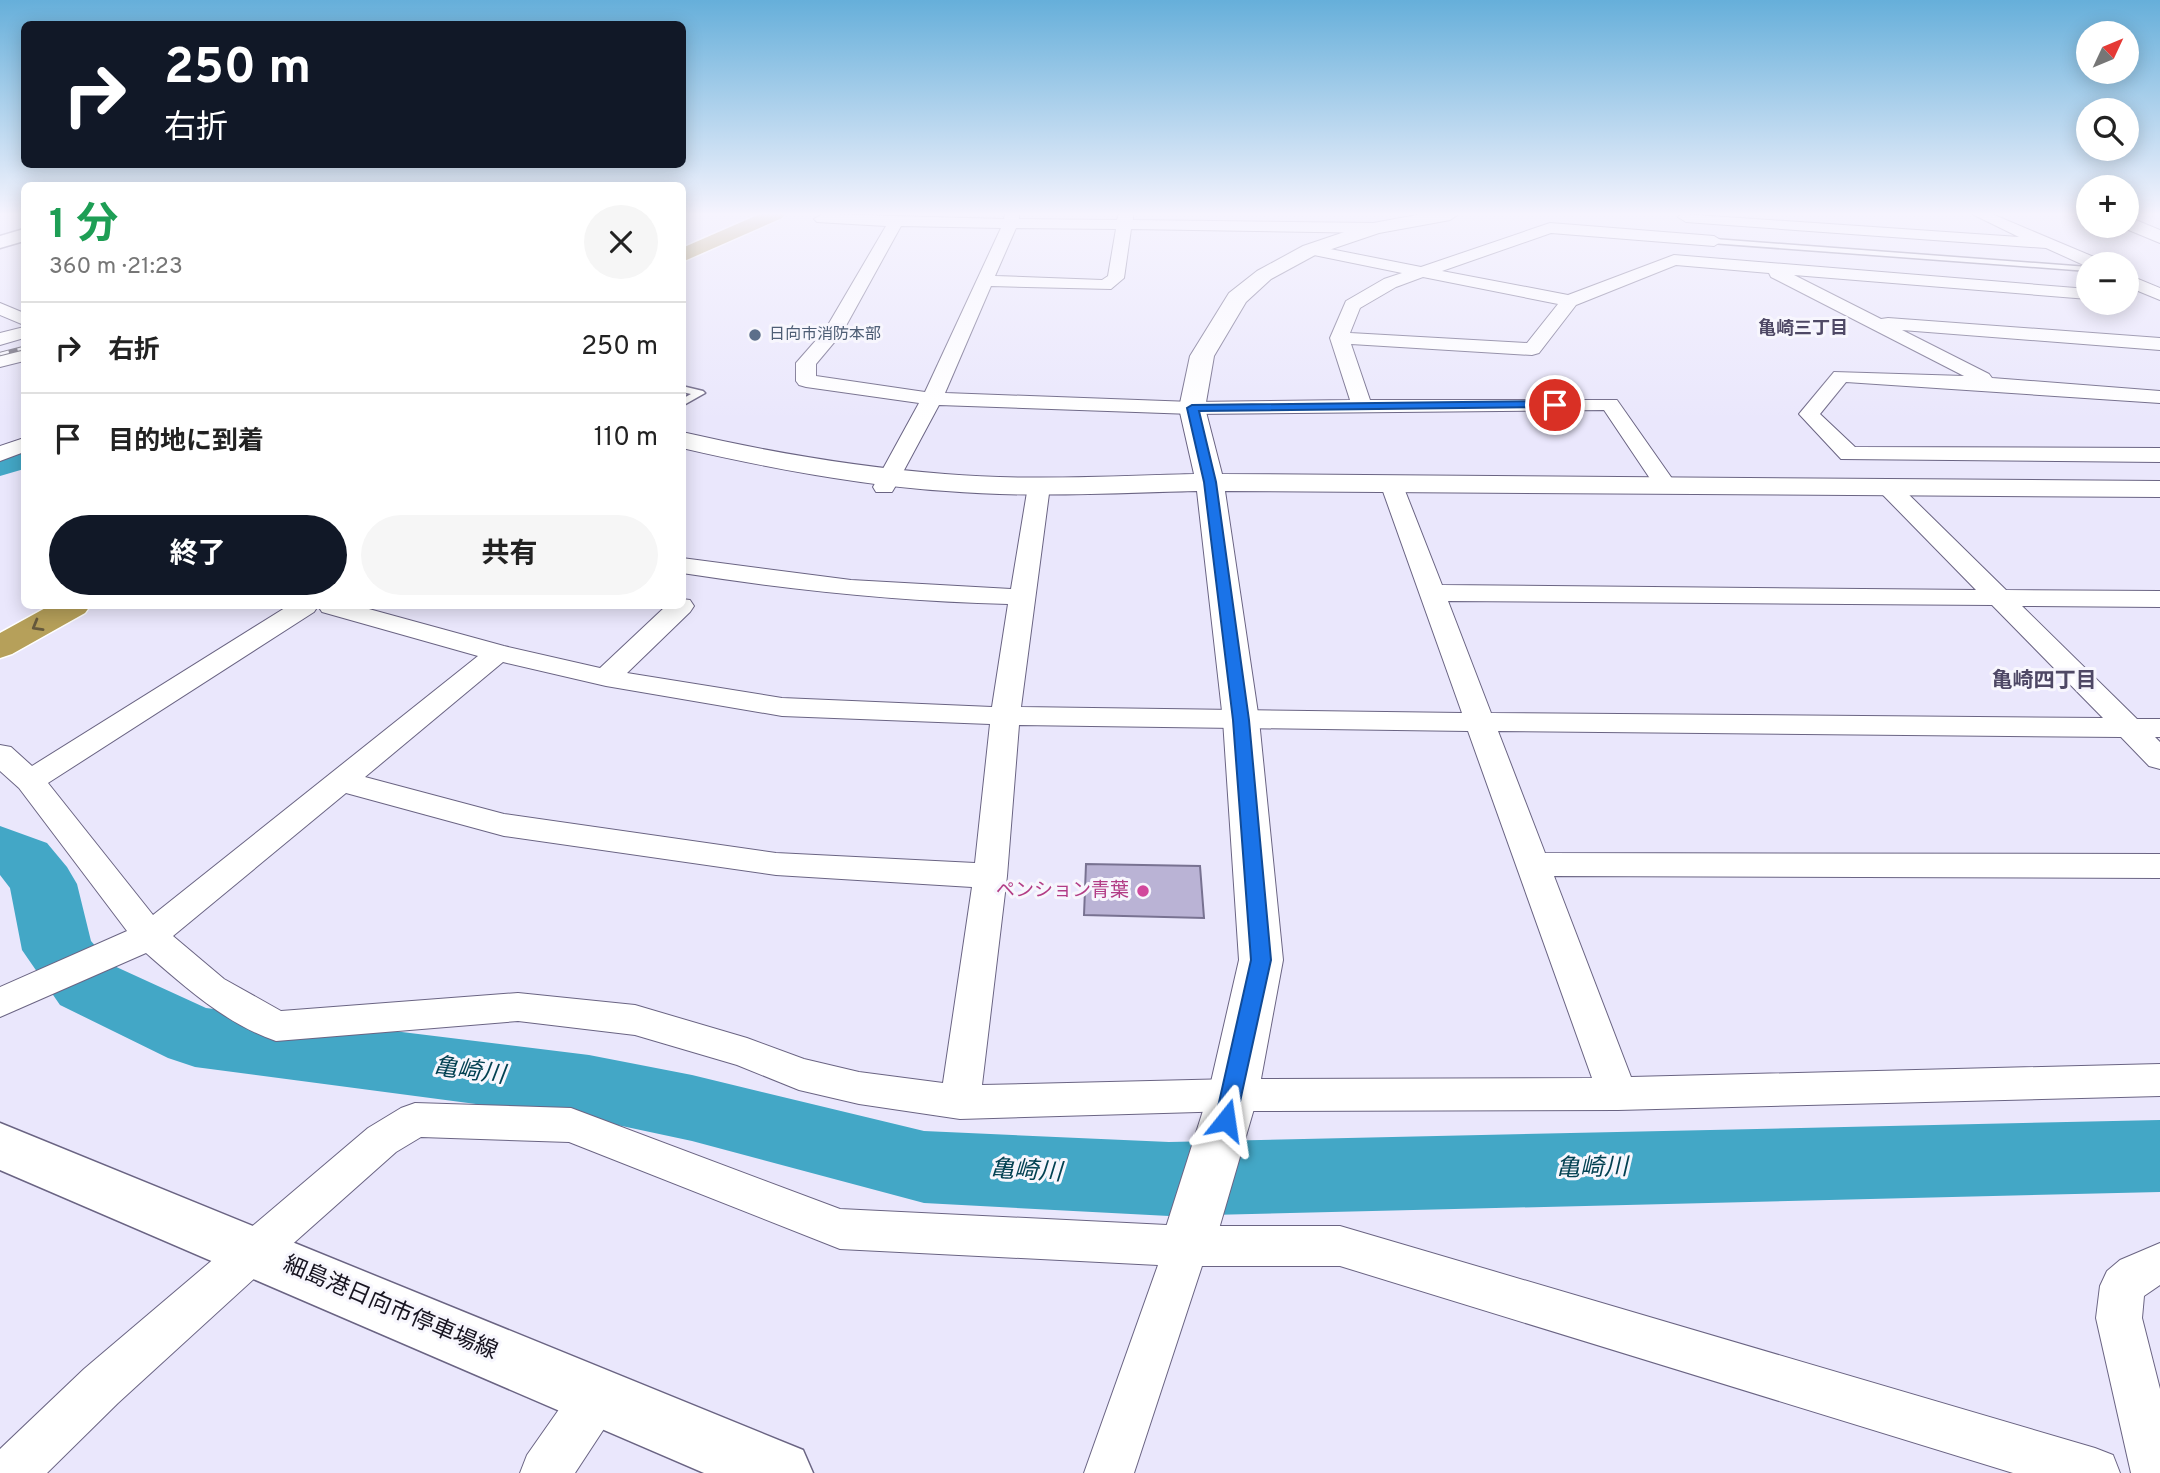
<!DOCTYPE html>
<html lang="ja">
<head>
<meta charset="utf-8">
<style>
  :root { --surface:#fff; --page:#f6f6f6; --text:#222; --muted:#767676; --line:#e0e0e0; --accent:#111827 }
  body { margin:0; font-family:Overpass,"Noto Sans JP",sans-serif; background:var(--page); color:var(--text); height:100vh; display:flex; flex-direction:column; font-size:26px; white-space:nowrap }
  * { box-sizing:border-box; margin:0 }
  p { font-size:23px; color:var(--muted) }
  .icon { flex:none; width:38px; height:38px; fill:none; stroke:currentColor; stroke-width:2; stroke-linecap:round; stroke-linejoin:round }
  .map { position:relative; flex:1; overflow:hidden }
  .panel { position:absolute; left:21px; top:182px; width:665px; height:427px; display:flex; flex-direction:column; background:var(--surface); border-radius:10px; box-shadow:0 4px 18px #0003 }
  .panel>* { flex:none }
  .guide { position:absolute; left:21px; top:21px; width:665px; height:147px; border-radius:10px; box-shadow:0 4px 18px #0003; background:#111827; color:#fff; overflow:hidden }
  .needle { width:46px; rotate:46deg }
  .controls { position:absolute; left:2076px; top:21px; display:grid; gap:14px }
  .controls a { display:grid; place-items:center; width:63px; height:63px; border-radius:50%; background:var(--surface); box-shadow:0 4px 18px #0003; font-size:35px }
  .pin { position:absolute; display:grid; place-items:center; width:60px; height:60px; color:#fff; margin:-30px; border:4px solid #fff; border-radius:50%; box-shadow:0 2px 7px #0007 }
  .me { position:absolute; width:77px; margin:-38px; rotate:15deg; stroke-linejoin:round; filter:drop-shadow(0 0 5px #0008) }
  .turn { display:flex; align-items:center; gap:24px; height:147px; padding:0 28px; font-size:32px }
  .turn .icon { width:91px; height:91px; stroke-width:2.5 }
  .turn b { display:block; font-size:49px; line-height:60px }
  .round { display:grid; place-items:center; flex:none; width:74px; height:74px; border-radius:37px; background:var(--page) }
  .overview { display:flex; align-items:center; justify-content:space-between; height:119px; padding:0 28px }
  h1 { font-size:42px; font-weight:700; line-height:52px; color:#1e9e55 }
  .action { display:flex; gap:14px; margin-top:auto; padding:14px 28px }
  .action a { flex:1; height:80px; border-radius:42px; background:var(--accent); color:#fff; font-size:28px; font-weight:700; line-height:80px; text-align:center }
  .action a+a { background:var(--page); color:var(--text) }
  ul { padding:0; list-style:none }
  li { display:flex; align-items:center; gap:21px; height:91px; padding:0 28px; border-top:2px solid var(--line) }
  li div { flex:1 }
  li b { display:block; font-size:26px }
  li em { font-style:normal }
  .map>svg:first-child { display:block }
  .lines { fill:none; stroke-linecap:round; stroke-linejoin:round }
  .river { fill:#43a7c6; fill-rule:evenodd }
  .building { fill:#bab3d5; stroke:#787291; stroke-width:2 }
  .service-casing { stroke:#6a6483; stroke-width:3 }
  .minor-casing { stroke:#6a6483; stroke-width:2 }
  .tertiary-casing { stroke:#6a6483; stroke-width:2 }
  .secondary-casing { stroke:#6a6483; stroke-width:3 }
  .trunk-casing { stroke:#fff; stroke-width:3 }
  .service { fill:#fff; fill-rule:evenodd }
  .minor { fill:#fff; fill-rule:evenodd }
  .tertiary { fill:#fff; fill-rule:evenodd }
  .secondary { fill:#fff; fill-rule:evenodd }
  .trunk { fill:#b6a05a; fill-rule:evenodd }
  .rail-casing { stroke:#636070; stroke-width:4.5 }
  .rail { stroke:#f7f6fd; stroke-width:2.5; stroke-dasharray:9; stroke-linecap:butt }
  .oneway { stroke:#665a3d }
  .route { fill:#1a73e8; stroke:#114b97; stroke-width:2 }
  .service-dot { fill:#5c6f8a; stroke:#f7f6fd; stroke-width:2.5 }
  .hotel-dot { fill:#d1479c; stroke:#f7f6fd; stroke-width:2.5 }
  .labels { text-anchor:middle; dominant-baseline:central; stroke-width:6; stroke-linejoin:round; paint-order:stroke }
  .far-service-label { font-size:16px; fill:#4e5e75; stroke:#f7f6fd; text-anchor:start }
  .far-neighbourhood-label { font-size:18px; font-weight:bold; fill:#4e4865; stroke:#f7f6fd }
  .hotel-label { font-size:19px; fill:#b23c85; stroke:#f7f6fd; text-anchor:end }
  .neighbourhood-label { font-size:21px; font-weight:bold; fill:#4e4865; stroke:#f7f6fd }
  .near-street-label { font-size:23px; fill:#171420; stroke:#f7f6fd }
  .near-water-label { font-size:24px; font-style:italic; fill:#034152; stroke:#f7f6fd }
</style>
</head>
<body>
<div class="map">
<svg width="2160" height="1473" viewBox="0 0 2160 1473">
  <rect width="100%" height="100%" fill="#eae7fc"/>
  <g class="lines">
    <path class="river" d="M 24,440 L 24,469 L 0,476 L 0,447 Z
      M 0,826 L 47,843 L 67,867 L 77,884 L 91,941 L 112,965 L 206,1008 L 589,1055 L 692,1075 L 924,1131 L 1169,1142 L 2160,1120 L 2160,1192 L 1169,1216 L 924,1203 L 692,1141 L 589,1119 L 195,1067 L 168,1058 L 60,1005 L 22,950 L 10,888 L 0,875 Z"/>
  </g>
  <path class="building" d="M 1086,864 L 1200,866 L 1204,918 L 1084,915 Z"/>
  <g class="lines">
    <g class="service-casing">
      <path id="service" d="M 1714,239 L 2088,267 L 2088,271 L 1711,243 L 1711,239 Z
        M 682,386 L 703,391 L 705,393 L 682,406 L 682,399 L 691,394 L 682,392 Z"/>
    </g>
    <g class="minor-casing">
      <path id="minor" d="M 822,214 L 1004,219 L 1005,214 L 1019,214 L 1019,219 L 1117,220 L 1119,214 L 1133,214 L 1133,220 L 1375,223 L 1383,228 L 1375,233 L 1131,229 L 1124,278 L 1111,289 L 991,286 L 945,393 L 1192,402 L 1350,400 L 1330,338 L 1346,301 L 1384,279 L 1402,273 L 1304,253 L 1302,250 L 1310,245 L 1421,267 L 1550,223 L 1714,236 L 1722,241 L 1714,246 L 1551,233 L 1442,271 L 1568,295 L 1674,255 L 2088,289 L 2088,299 L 1794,275 L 1881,319 L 1888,318 L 2160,338 L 2160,350 L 1902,330 L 1989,374 L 1992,378 L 2160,391 L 2160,403 L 1846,382 L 1820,414 L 1855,447 L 2160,448 L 2160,462 L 1841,459 L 1799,414 L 1834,372 L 1964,376 L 1771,277 L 1769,273 L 1676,265 L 1576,305 L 1539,353 L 1532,355 L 1351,344 L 1370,400 L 1617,400 L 1678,487 L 1675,492 L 1659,492 L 1604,410 L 1192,414 L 939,405 L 895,487 L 892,492 L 876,492 L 873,487 L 919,403 L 806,387 L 799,385 L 796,381 L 796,363 L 825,330 L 886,226 L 817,222 L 814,219 ZM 901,226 L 1001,228 L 925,392 L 816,376 L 816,364 L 842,333 ZM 1016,228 L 1116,229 L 1108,276 L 1102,280 L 995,276 ZM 1423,277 L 1558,304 L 1527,343 L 1350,333 L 1360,308 L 1396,287 Z
        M 1681,214 L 2019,237 L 1972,214 L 1992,214 L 2101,260 L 2103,264 L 2088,264 L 2088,267 L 2046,248 L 1686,222 L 1678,217 Z
        M 2126,274 L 2160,288 L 2160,300 L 2126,286 Z
        M 0,303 L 24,313 L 24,325 L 0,315 Z
        M 24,327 L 24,338 L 0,345 L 0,333 Z
        M 24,349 L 24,361 L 0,367 L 0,355 Z
        M 24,438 L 24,452 L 0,461 L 0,446 Z
        M 1391,476 L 1399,478 L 1402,483 L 1442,585 L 1976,590 L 1881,493 L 1878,488 L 1881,483 L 1897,483 L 2006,590 L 2160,591 L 2160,607 L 2022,606 L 2137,719 L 2160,719 L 2160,737 L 2155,737 L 2160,742 L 2160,769 L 2149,766 L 2121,737 L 1498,731 L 1545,853 L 2160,854 L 2160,878 L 1554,876 L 1631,1077 L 2160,1064 L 2160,1096 L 1618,1110 L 1233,1111 L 960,1119 L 859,1104 L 799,1090 L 737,1065 L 635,1035 L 518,1021 L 276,1041 C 226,1024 185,987 146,953 L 0,1017 L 0,987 L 127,931 L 19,788 L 0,771 L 0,745 L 11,747 L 32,766 L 288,606 L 358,606 L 504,646 L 600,668 L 666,606 L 682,606 L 682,599 L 690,600 L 694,606 L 690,612 L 627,673 L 782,698 L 992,707 L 1008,604 C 899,601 791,590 682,573 L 682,558 L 851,580 L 1011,589 L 1028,486 L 1031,481 L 1047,481 L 1050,486 L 1021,707 L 1462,713 L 1380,483 L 1383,478 ZM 1448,601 L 1992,605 L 2103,718 L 1491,713 ZM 318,606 L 322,612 L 478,656 L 153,915 L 48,783 L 314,612 ZM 503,662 L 606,686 L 782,716 L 990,724 L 975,863 L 776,853 L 504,814 L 365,777 ZM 1019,725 L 1468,731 L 1592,1078 L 1233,1079 L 982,1085 L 1007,876 ZM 346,793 L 504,836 L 776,875 L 972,887 L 943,1083 L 859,1072 L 804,1059 L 747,1038 L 635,1005 L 518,993 L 281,1011 L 224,979 L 173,936 Z
        M 415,1103 L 571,1108 L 840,1209 L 1187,1226 L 1340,1226 L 2095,1448 L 2113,1455 L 2120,1473 L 2013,1473 L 1340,1266 L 1202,1266 L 1134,1473 L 1084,1473 L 1158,1265 L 840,1249 L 569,1142 L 421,1137 L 396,1152 L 269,1265 L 118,1403 L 47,1473 L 0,1473 L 0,1449 L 84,1369 L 368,1128 L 401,1108 Z
        M 2160,1243 L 2160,1285 L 2144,1296 L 2142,1318 L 2160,1389 L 2160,1473 L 2131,1473 L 2096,1318 L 2100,1286 L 2107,1271 L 2120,1260 Z
        M 598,1371 L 615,1378 L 622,1395 L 615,1412 L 575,1473 L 520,1473 L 527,1455 L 581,1378 Z"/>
    </g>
    <g class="tertiary-casing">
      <path id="tertiary" d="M 1422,214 L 1459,214 L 1450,220 L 1379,233 L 1317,254 L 1271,279 L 1246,302 L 1214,356 L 1205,408 L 1222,474 L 2160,481 L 2160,497 L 1225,491 L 1259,720 L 1283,960 L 1258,1095 L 1214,1246 L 1206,1263 L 1187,1271 L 1168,1263 L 1160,1246 L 1208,1095 L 1239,960 L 1223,720 L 1197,491 C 1114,493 1029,498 946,491 C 857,485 769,468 682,448 L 682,432 C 769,452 856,467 945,474 C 1027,481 1111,476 1194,474 L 1179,408 L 1190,356 L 1229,293 L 1257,271 L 1303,246 L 1368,224 Z
        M 2126,216 L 2160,230 L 2160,243 L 2119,226 L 2126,226 Z"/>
    </g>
    <g class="secondary-casing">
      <path id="secondary" d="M 24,229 L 24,241 L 0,248 L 0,236 Z
        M 0,1123 L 803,1450 L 813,1473 L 704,1473 L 0,1170 Z"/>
    </g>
    <g class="trunk-casing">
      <path id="trunk" d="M 760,214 L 785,214 L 782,218 L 682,262 L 682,248 Z
        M 49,606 L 90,606 L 85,613 L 12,654 L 0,658 L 0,633 Z"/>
    </g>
    <use href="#service" class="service"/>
    <use href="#minor" class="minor"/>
    <use href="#tertiary" class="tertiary"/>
    <use href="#secondary" class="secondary"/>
    <use href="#trunk" class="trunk"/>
    <g class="rail-casing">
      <path id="rail" d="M 0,354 L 24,348"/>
    </g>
    <use href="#rail" class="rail"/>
  </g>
  <defs><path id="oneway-chevron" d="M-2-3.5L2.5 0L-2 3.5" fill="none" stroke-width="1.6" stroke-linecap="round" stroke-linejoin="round" transform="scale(1.75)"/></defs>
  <use class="oneway" href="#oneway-chevron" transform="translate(37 626) rotate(150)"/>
  <linearGradient id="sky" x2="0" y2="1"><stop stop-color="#66afda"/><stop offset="0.51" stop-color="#f6f4fe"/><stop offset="1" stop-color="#f6f4fe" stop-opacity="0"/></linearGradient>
  <rect width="2160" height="420" fill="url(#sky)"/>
  <path class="route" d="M 1555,401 L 1561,405 L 1559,407 L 1199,411 L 1216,482 L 1249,720 L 1271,960 L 1236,1120 L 1233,1126 L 1226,1129 L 1218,1126 L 1215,1120 L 1251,960 L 1233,720 L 1204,482 L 1187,408 L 1192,405 Z"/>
  <circle class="service-dot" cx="755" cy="335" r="7"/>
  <circle class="hotel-dot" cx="1143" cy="891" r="7"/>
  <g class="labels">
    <g class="far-service-label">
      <text x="769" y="335">日向市消防本部</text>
    </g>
    <g class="far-neighbourhood-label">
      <text x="1803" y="329">亀崎三丁目</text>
    </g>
    <g class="hotel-label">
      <text x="1129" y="891">ペンション青葉</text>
    </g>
    <g class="neighbourhood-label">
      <text x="2044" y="681">亀崎四丁目</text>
    </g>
    <g class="near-street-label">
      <text transform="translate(390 1309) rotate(23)">細島港日向市停車場線</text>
    </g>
    <g class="near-water-label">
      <text transform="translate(469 1072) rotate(7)">亀崎川</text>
      <text transform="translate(1592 1169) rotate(-1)">亀崎川</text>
      <text transform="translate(1026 1172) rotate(3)">亀崎川</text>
    </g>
  </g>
</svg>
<div class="controls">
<a><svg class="needle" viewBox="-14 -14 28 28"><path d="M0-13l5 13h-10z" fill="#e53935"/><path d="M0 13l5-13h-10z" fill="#767676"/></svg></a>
<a><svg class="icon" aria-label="search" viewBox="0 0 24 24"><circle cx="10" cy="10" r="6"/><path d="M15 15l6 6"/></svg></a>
<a>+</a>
<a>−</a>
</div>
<div class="pin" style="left:1555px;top:405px;background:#d93025"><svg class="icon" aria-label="arrive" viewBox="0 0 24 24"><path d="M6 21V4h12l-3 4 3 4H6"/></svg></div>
<svg class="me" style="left:1226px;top:1120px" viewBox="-20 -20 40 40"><path d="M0-17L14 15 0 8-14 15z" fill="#1a73e8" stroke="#fff" stroke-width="4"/></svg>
<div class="guide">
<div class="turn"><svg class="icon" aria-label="right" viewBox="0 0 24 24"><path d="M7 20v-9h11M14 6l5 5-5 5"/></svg><div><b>250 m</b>右折</div></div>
</div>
<section class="panel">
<div class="overview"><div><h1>1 分</h1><p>360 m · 21:23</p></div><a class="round"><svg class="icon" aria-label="close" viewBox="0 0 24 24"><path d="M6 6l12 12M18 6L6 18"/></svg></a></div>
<ul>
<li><svg class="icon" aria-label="right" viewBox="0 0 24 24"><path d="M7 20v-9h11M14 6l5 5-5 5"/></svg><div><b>右折</b></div><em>250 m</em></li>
<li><svg class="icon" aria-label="arrive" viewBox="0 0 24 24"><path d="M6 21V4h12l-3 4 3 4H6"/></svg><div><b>目的地に到着</b></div><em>110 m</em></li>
</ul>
<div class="action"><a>終了</a><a>共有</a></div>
</section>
</div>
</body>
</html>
